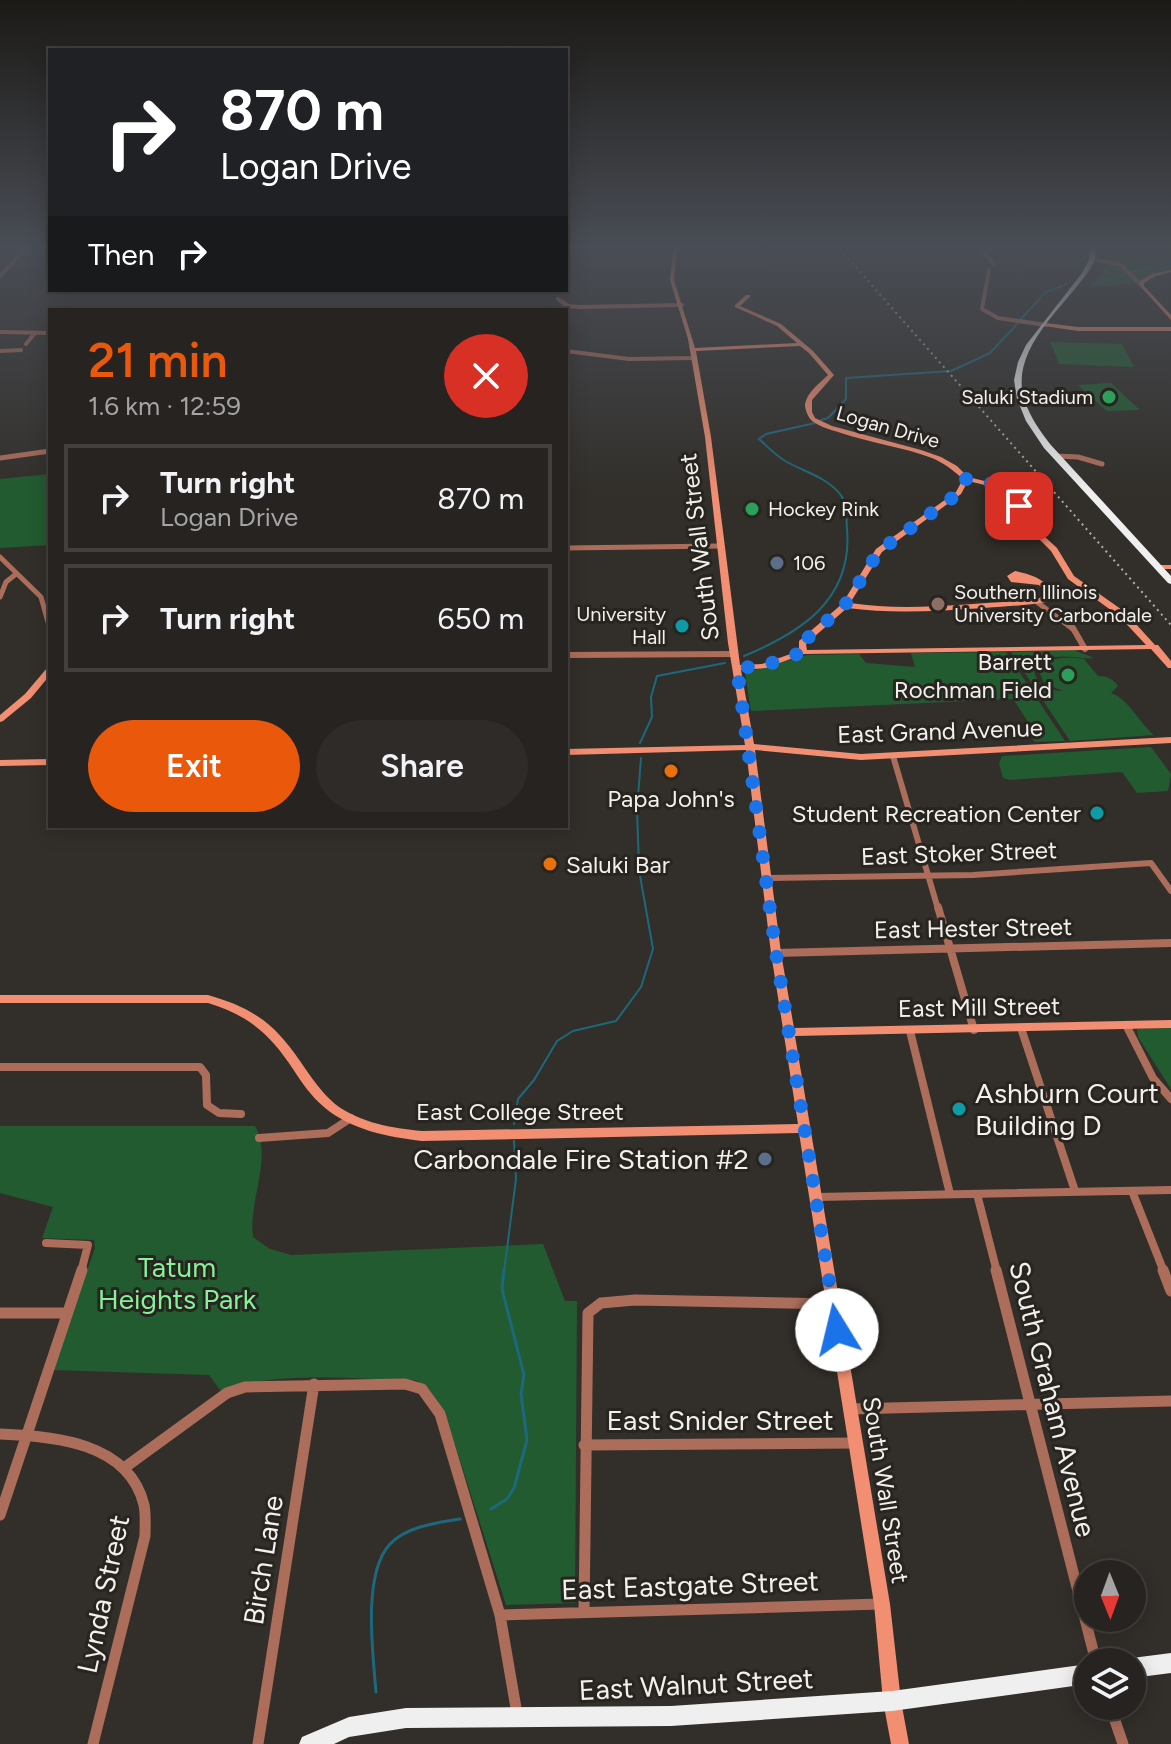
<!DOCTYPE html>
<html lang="en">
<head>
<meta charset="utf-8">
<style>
  :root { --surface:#262320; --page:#2e2b29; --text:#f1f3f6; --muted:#a4a4a5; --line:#42403e; --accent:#ea580c }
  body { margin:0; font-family:Figtree,sans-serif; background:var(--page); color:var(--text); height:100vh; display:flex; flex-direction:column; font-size:30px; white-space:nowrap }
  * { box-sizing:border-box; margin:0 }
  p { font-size:26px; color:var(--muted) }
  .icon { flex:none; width:44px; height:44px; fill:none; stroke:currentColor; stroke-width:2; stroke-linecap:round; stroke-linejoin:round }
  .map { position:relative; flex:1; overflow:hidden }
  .sheet { position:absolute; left:48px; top:308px; width:520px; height:520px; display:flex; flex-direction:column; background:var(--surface); border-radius:0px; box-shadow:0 4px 20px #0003,0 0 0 2px var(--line) }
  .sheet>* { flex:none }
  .top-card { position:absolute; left:48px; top:48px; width:520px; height:244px; border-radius:0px; box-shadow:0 4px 20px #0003,0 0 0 2px var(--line); background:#202124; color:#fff; overflow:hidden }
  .needle { width:52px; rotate:179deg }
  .controls { position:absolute; left:1074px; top:1560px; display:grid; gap:16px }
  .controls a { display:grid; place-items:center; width:72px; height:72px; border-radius:50%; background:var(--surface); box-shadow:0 4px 20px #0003,0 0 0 2px var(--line); font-size:40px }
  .pin { position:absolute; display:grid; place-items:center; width:68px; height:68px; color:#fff; margin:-34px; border-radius:16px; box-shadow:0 4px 12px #0006 }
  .me { position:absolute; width:88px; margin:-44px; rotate:351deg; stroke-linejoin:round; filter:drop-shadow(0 0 6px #0008) }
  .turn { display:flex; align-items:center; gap:28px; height:168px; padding:0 40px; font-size:36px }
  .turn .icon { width:104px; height:104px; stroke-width:2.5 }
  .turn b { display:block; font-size:56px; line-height:68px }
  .then { display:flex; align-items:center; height:76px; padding:0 40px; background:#0003; gap:16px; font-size:30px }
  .round { display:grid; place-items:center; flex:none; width:84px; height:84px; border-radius:42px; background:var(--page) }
  .head { display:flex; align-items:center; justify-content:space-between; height:136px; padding:0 40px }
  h1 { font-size:48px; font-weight:600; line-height:60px; color:var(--accent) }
  .action { display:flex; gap:16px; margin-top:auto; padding:16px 40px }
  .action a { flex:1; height:92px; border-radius:48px; background:var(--accent); color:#fff; font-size:32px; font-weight:600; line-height:92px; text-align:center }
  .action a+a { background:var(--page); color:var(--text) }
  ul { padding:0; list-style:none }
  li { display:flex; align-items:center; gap:24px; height:108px; margin:0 16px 12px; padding:0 24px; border:4px solid var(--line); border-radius:0px }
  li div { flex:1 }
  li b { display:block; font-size:30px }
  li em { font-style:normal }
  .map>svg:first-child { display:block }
  .green { fill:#225b2f }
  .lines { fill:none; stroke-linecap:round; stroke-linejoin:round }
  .stream-far1 { stroke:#1e687d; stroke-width:2 }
  .stream { stroke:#1e687d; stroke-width:3 }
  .street-far4 { stroke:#ac6d5b; stroke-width:4 }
  .street-far3 { stroke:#ac6d5b; stroke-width:5 }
  .street-far2 { stroke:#ac6d5b; stroke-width:6 }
  .street-far1 { stroke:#ac6d5b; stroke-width:8 }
  .street { stroke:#ac6d5b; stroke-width:11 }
  .secondary { fill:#f28e71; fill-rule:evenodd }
  .highway { fill:#efefef; fill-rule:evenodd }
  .rail { stroke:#afaca8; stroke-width:2; stroke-dasharray:2 4; stroke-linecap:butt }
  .route { stroke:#1a73e8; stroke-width:14; stroke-dasharray:0 25.2 }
  .leisure-dot { fill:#2e9e5b; stroke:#282520; stroke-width:3 }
  .service-dot { fill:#5c6f8a; stroke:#282520; stroke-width:3 }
  .education-dot { fill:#8d6e63; stroke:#282520; stroke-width:3 }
  .culture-dot { fill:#0f9aa8; stroke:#282520; stroke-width:3 }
  .food-dot { fill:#e8710a; stroke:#282520; stroke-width:3 }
  .labels { text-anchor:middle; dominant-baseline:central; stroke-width:6; stroke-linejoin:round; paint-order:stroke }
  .far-poi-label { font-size:20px; fill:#f2efec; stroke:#282520; text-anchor:start }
  .far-street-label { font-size:20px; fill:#f2efec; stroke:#282520 }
  .street-label { font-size:24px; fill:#f2efec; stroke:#282520 }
  .poi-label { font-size:24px; fill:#f2efec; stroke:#282520; text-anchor:end }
  .near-poi-label { font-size:28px; fill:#f2efec; stroke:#282520; text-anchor:start }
  .near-park-label { font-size:28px; fill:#85f299; stroke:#282520 }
  .near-street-label { font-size:28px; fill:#f2efec; stroke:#282520 }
</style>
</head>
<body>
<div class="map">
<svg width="1171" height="1744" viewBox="0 0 1171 1744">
  <rect width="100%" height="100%" fill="#322f2a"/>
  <path class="green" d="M 1107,249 L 1171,249 L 1171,271 L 1139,283 L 1092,287 L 1104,268 Z
    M 1050,342 L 1122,344 L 1134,367 L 1059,364 Z
    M 1110,383 L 1111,383 L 1140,410 L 1107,411 L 1078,385 Z
    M 50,474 L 50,545 L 0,548 L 0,479 Z
    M 1074,650 L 1094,658 C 1075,660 1047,648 1034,670 C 1036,685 1049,691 1063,691 L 1044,683 L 1038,669 C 1049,656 1068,657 1084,659 L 1098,676 C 1107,676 1113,679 1118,686 L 1111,693 C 1128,698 1141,725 1154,735 L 1070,741 L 1011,652 Z
    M 1006,652 L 1065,741 L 1035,742 L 1031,737 L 1036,734 L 1013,699 L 751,711 L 745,673 L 807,655 L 859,654 L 866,663 L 915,667 L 911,653 Z
    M 1151,747 L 1171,774 L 1168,791 L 1137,793 L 1122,772 L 1010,780 L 1003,778 L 999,763 L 1002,756 Z
    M 1171,1028 L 1171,1089 L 1138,1037 L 1137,1029 Z
    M 0,1126 L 255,1126 C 273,1157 248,1202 253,1237 L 270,1249 L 291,1255 L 543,1244 L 565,1301 L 577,1301 L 575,1603 L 506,1605 L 445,1413 L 428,1387 L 415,1380 C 355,1380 277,1370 221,1391 L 209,1375 L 52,1370 L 95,1248 L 94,1240 L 42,1238 L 53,1207 L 0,1193 Z"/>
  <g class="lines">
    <path class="stream-far1" d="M 1131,272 L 1171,263
      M 1092,284 L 1127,273
      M 1021,319 L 1046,292 L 1067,284
      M 821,420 L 828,418 L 846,399 L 846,378 L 951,371 L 990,353 L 1018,323
      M 744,656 C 802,632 853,599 847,529 C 846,517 848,504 840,494 C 826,477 805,472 787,462 C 776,456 768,447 759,439 L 766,434 L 815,423
      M 640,743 L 652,717 L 651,697 L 657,676 L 725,663
      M 639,867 L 637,810 L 641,758
      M 514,1124 L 518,1099 L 534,1080 L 557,1041 L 573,1031 L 616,1021 L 641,987 L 653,949 L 639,870
      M 504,1272 L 516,1179 L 514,1141"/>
    <path class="stream" d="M 491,1509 L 507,1499 L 514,1488 L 527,1440 L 521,1394 L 524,1375 L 502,1289 L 504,1270
      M 376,1692 C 373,1654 362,1574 390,1544 C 407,1526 437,1523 460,1519"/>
    <path class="street-far4" d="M 981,249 L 994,264
      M 1094,259 L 1121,265 L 1142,286
      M 989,270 L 982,309 L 998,318 L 1046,325
      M 0,276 L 26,249
      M 558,299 L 568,306 L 580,307 L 682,305
      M 0,332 L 50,333
      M 26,344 L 35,333
      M 0,351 L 21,350
      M 566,351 L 629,359 L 694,358"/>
    <path class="street-far3" d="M 1056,456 L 1078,457 L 1102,464
      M 0,458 L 50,451
      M 566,548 L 719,546
      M 0,557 L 41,597 L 50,629
      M 0,597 L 6,582 L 16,574
      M 1037,602 L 1074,630"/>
    <path class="street-far2" d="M 1073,628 L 1085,649
      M 566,655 L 735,654
      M 893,756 L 938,909
      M 768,878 L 973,875 L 1151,863 L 1171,891"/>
    <path class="street-far1" d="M 938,907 L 974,1030
      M 776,953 L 1171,943
      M 1126,1025 L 1153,1078 L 1171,1099
      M 1021,1028 L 1075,1191
      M 910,1031 L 950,1194
      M 0,1067 L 200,1067 L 206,1075 L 207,1105 L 219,1113 L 241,1114
      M 259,1138 L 328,1133 L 351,1118
      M 1132,1191 L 1164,1272
      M 977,1194 L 997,1272
      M 817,1197 L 1171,1190
      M 46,1243 L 88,1245 L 81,1272"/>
    <path class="street" d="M 996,1270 L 1096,1662
      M 1163,1270 L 1171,1291
      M 0,1313 L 67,1313
      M 850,1409 L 1171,1401
      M 0,1434 C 53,1436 129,1442 144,1505 C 146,1515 145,1526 145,1536 L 93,1744
      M 584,1445 L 856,1443
      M 124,1468 L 227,1393 L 245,1387 L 405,1384 L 422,1389 L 440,1414 L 500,1615 L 517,1714
      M 0,1515 L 82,1270
      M 584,1611 L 588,1313 L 601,1303 L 635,1300 L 833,1304
      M 500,1615 L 881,1604
      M 1110,1706 L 1123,1744
      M 258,1744 L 314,1384"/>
    <path class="secondary" d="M 673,249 L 677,249 L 674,280 L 695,348 L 797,343 L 777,326 L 735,307 L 735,305 L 746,295 L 750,295 L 750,297 L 740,306 L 781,324 L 813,351 L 834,375 L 812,400 L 812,412 L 815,418 L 832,426 L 921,450 L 941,457 L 957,466 L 968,477 L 997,484 L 1017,494 L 1023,511 L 1033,526 L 1057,548 L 1074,576 L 1125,612 L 1155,645 L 1158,645 L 1171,661 L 1171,668 L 1168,668 L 1151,649 L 804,654 L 766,668 L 741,670 L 754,744 L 861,754 L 1171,737 L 1171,743 L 861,760 L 755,750 L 781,953 L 794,1028 L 1171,1020 L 1171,1028 L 795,1036 L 890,1604 L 901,1701 L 909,1744 L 891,1744 L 883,1701 L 874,1604 L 799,1133 L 422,1141 C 388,1137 351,1130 324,1107 C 311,1096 302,1083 293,1069 C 270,1034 248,1015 208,1003 L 0,1003 L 0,995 L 208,995 C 253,1008 274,1023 300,1061 C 311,1077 321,1092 335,1104 C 360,1123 392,1128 422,1131 L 798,1124 L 771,953 L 746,750 L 566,755 L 566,749 L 745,745 L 728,643 L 705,437 L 688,339 L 670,280 ZM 800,346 L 809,353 L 828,375 C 820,383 807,392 805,404 C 805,410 808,417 812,421 C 820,427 832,430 841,433 C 871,443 903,447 932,458 C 944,463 953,470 963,479 L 956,492 L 876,549 L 842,604 L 799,641 L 799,651 L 762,664 L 740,665 L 711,437 L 696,351 ZM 968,481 L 993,487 L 1012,496 L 1017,511 L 1027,527 L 1051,551 L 1068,579 L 1119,616 L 1146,645 L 807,650 L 806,644 L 847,608 C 893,614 937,611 984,608 C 1005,606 1025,606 1046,602 L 1052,590 C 1042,578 1030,574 1015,571 L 1007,576 L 1011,582 L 1039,585 L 1044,590 L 1040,598 L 1027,601 C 968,603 909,612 850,603 L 882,552 L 961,494 Z
      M 1171,270 L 1171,272 L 1156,276 L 1144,283 L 1144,286 L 1171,315 L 1171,320 L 1140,286 L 1140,281 L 1152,274 Z
      M 1046,323 L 1078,327 L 1171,327 L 1171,331 L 1078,331 L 1044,326 L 1044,324 Z
      M 1156,565 L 1171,565 L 1171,569 L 1156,569 Z
      M 47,668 L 50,668 L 50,675 L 31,698 L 3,721 L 0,722 L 0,715 L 25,694 Z
      M 50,759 L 50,765 L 0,766 L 0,760 Z"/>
    <path class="highway" d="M 1090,249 L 1096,249 L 1095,260 L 1090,269 C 1065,307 1007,350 1025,402 C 1031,418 1040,431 1050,444 L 1171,576 L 1171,584 L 1168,583 L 1044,448 L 1026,421 L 1017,399 L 1014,380 L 1018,362 L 1026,345 L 1082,273 L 1089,260 Z
      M 1171,1653 L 1171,1673 L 1132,1678 L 1132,1662 L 1124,1662 L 1132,1658 Z
      M 1088,1664 L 1088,1684 L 892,1711 L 671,1726 L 406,1728 L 349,1737 L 334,1744 L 299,1744 L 302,1737 L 349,1717 L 406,1708 L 671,1706 L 892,1691 Z"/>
    <path class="rail" d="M 840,249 L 1171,625"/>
  </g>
  <linearGradient id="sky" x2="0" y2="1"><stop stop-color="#1c1a17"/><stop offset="0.5" stop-color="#494d55"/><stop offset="1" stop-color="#494d55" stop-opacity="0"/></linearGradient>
  <rect width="1171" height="494" fill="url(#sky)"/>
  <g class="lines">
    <path class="route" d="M 837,1330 L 776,953 L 737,668 L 763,666 L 803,652 L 802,643 L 845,605 L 879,551 L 959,493 L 966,479 C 986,483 1012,483 1019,506"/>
  </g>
  <g class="leisure-dot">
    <circle cx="1109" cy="397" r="8"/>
    <circle cx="752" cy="509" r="8"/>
    <circle cx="1068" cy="675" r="8"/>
  </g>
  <g class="service-dot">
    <circle cx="777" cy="563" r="8"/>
    <circle cx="765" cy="1159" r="8"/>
  </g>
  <circle class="education-dot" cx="938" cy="604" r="8"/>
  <g class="culture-dot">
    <circle cx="682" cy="626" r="8"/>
    <circle cx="1097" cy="813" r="8"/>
    <circle cx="959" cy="1109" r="8"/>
  </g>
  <g class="food-dot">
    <circle cx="671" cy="771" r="8"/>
    <circle cx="550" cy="864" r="8"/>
  </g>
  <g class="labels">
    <g class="far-poi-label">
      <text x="1093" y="397" text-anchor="end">Saluki Stadium</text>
      <text x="768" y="509">Hockey Rink</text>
      <text x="793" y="563">106</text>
      <text x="954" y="592">Southern Illinois<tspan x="954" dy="23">University Carbondale</tspan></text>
      <text x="666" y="614" text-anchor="end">University<tspan x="666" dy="23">Hall</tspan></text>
    </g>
    <g class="far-street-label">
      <text transform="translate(888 427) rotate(16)">Logan Drive</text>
    </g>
    <g class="street-label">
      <text transform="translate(699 547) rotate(-97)">South Wall Street</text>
      <text transform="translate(940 731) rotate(-2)">East Grand Avenue</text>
      <text transform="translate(959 853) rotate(-2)">East Stoker Street</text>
      <text transform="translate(973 928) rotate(-1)">East Hester Street</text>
      <text transform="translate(979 1007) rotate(-1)">East Mill Street</text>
      <text x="520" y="1111">East College Street</text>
      <text transform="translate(886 1490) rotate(81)">South Wall Street</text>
    </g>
    <g class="poi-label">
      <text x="1052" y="661">Barrett<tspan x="1052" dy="28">Rochman Field</tspan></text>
      <text x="671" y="798" text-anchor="middle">Papa John's</text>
      <text x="1081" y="813">Student Recreation Center</text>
      <text x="566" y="864" text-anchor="start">Saluki Bar</text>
    </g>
    <g class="near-poi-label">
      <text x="975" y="1093">Ashburn Court<tspan x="975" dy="32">Building D</tspan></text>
      <text x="749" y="1159" text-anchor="end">Carbondale Fire Station #2</text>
    </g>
    <g class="near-park-label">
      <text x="177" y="1267">Tatum<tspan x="177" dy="32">Heights Park</tspan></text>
    </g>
    <g class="near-street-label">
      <text transform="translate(1053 1399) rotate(76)">South Graham Avenue</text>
      <text x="720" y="1420">East Snider Street</text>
      <text transform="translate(263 1560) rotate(-81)">Birch Lane</text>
      <text transform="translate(690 1585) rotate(-2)">East Eastgate Street</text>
      <text transform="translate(103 1594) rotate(-78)">Lynda Street</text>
      <text transform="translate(696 1684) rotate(-3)">East Walnut Street</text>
    </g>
  </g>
</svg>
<div class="controls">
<a><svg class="needle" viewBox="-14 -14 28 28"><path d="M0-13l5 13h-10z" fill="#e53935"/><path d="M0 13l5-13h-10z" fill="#a4a4a5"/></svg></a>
<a><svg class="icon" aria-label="layers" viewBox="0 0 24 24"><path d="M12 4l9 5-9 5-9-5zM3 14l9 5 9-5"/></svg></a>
</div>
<div class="pin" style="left:1019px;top:506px;background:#d93025"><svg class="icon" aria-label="arrive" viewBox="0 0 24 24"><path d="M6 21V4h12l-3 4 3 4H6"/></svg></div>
<svg class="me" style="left:837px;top:1330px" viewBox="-20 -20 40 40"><circle r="19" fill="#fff"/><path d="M0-13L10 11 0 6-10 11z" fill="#1a73e8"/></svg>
<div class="top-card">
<div class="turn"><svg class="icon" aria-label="right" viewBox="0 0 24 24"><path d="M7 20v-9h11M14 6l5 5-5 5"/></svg><div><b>870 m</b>Logan Drive</div></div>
<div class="then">Then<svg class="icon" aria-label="right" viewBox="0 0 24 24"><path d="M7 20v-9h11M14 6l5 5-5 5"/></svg></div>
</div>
<section class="sheet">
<div class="head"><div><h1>21 min</h1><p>1.6 km · 12:59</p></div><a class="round" style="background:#d93025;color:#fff"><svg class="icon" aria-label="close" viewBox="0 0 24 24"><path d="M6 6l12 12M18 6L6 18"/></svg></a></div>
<ul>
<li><svg class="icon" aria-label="right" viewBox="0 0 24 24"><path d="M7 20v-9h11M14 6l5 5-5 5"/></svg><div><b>Turn right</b><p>Logan Drive</p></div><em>870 m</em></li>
<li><svg class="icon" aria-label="right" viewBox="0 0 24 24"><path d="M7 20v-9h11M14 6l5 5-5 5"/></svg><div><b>Turn right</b></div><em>650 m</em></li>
</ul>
<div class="action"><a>Exit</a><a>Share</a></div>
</section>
</div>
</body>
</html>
